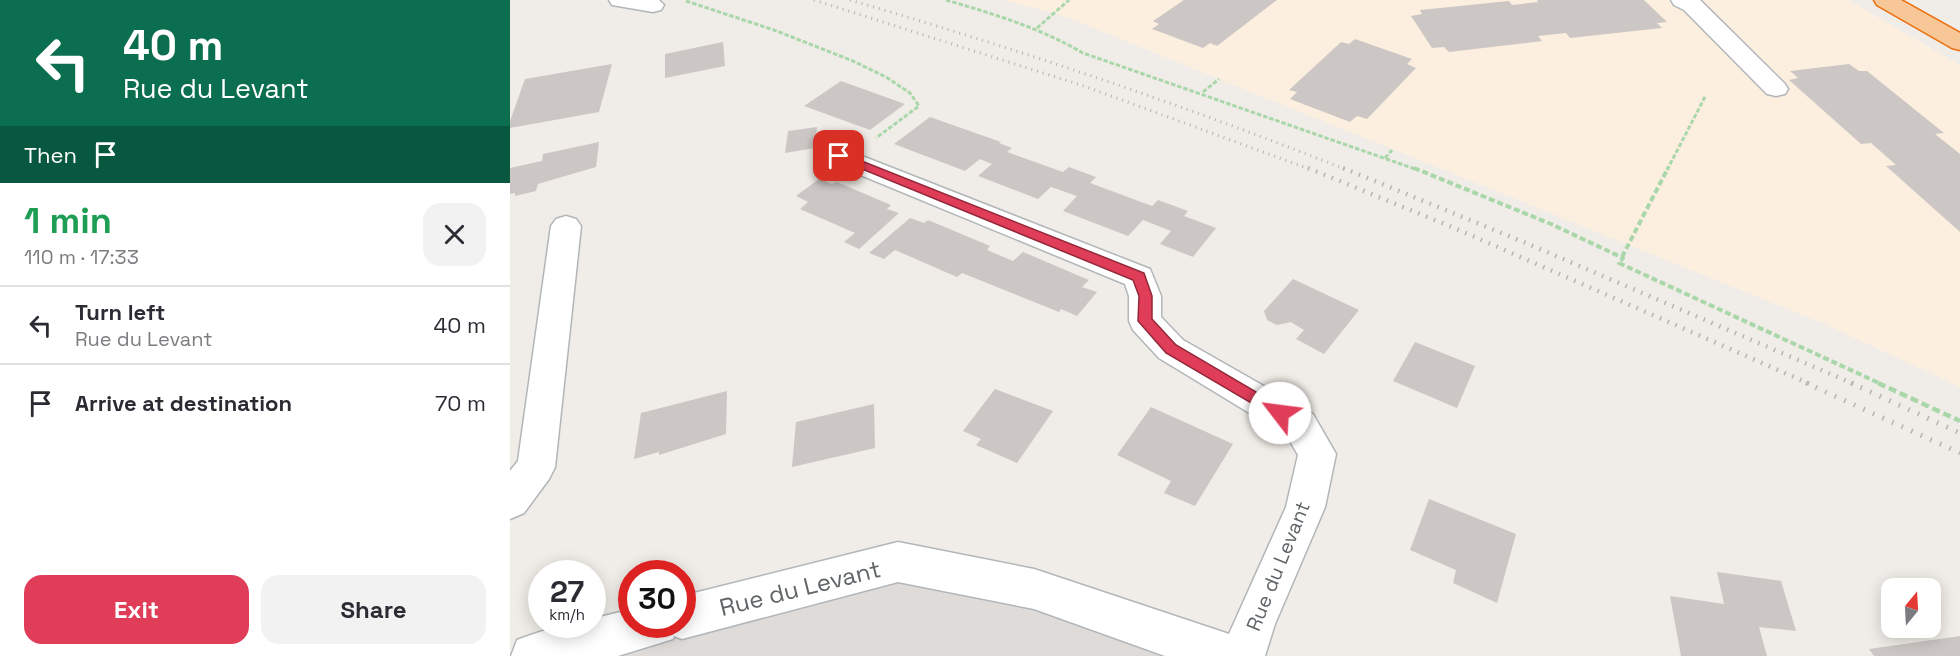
<!DOCTYPE html>
<html lang="en">
<head>
<meta charset="utf-8">
<style>
  :root { --surface:#fff; --page:#f2f2f3; --text:#2b2b33; --muted:#7c7c81; --line:#e1e1e2; --accent:#e03d59 }
  body { margin:0; font-family:"Space Grotesk",sans-serif; background:var(--page); color:var(--text); height:100vh; display:flex; flex-direction:column; font-size:22px; white-space:nowrap }
  * { box-sizing:border-box; margin:0 }
  p { font-size:20px; color:var(--muted) }
  .icon { flex:none; width:33px; height:33px; fill:none; stroke:currentColor; stroke-width:2; stroke-linecap:round; stroke-linejoin:round }
  .map { position:relative; flex:1; overflow:hidden }
  .sheet { display:flex; flex-direction:column; background:var(--surface); width:510px }
  .sheet>* { flex:none }
  .banner { background:#0b6e4f; color:#fff; overflow:hidden }
  .needle { width:39px; rotate:18deg }
  .controls { position:absolute; left:1371px; top:578px; display:grid; gap:12px }
  .controls a { display:grid; place-items:center; width:60px; height:60px; border-radius:12px; background:var(--surface); box-shadow:0 3px 15px #0003; font-size:30px }
  .speed { position:absolute; left:18px; top:560px; display:flex; gap:12px; font-size:30px; font-weight:700; text-align:center }
  .speed>* { display:grid; place-content:center; width:78px; height:78px; border-radius:50%; background:var(--surface); box-shadow:0 3px 15px #0003; line-height:1 }
  .speed small { font-size:15px; font-weight:400 }
  .speed .limit { border:9px solid #d22; background:#fff; color:#111 }
  .pin { position:absolute; display:grid; place-items:center; width:51px; height:51px; color:#fff; margin:-26px; border-radius:12px; box-shadow:0 3px 9px #0006 }
  .me { position:absolute; width:66px; margin:-33px; rotate:300deg; stroke-linejoin:round; filter:drop-shadow(0 0 4px #0008) }
  .turn { display:flex; align-items:center; gap:21px; height:126px; padding:0 24px; font-size:27px }
  .turn .icon { width:78px; height:78px; stroke-width:2.5 }
  .turn b { display:block; font-size:42px; line-height:51px }
  .then { display:flex; align-items:center; height:57px; padding:0 24px; background:#0003; gap:12px; font-size:22px }
  .round { display:grid; place-items:center; flex:none; width:63px; height:63px; border-radius:18px; background:var(--page) }
  .overview { display:flex; align-items:center; justify-content:space-between; height:102px; padding:0 24px }
  h1 { font-size:36px; font-weight:700; line-height:45px; color:#1e9e55 }
  .action { display:flex; gap:12px; margin-top:auto; padding:12px 24px }
  .action a { flex:1; height:69px; border-radius:18px; background:var(--accent); color:#fff; font-size:24px; font-weight:700; line-height:69px; text-align:center }
  .action a+a { background:var(--page); color:var(--text) }
  ul { padding:0; list-style:none }
  li { display:flex; align-items:center; gap:18px; height:78px; padding:0 24px; border-top:2px solid var(--line) }
  li div { flex:1 }
  li b { display:block; font-size:22px }
  li em { font-style:normal }
  main { display:flex; flex:1; min-height:0 }
  .map>svg:first-child { display:block }
  .commercial { fill:#fcefe0 }
  .industrial { fill:#dfdbd9 }
  .building { fill:#ccc7c4 }
  .lines { fill:none; stroke-linecap:round; stroke-linejoin:round }
  .street-casing { stroke:#b2b6b9; stroke-width:3 }
  .highway-casing { stroke:#ea6e0d; stroke-width:3 }
  .path-far2 { stroke:#aad7aa; stroke-width:3; stroke-dasharray:4.5 2; stroke-linecap:butt }
  .path-far1 { stroke:#aad7aa; stroke-width:4; stroke-dasharray:6 3; stroke-linecap:butt }
  .path { stroke:#aad7aa; stroke-width:4.5; stroke-dasharray:8 4; stroke-linecap:butt }
  .street { fill:#fff; fill-rule:evenodd }
  .highway { fill:#f7c797; fill-rule:evenodd }
  .rail-far2 { stroke:#b3b4b5; stroke-width:3; stroke-dasharray:1 5; stroke-linecap:butt }
  .rail-far1 { stroke:#b3b4b5; stroke-width:4.5; stroke-dasharray:1.5 7; stroke-linecap:butt }
  .rail { stroke:#b3b4b5; stroke-width:5; stroke-dasharray:1.5 9; stroke-linecap:butt }
  .route { fill:#e03d59; stroke:#92283a; stroke-width:1.5 }
  .labels { text-anchor:middle; dominant-baseline:central; stroke-width:5; stroke-linejoin:round; paint-order:stroke }
  .street-label { font-size:20px; fill:#5f6467; stroke:#fff }
  .near-street-label { font-size:24px; fill:#5f6467; stroke:#fff }
</style>
</head>
<body>
<main>
<section class="sheet">
<div class="banner">
<div class="turn"><svg class="icon" aria-label="left" viewBox="0 0 24 24"><path d="M17 20v-9H6M10 6l-5 5 5 5"/></svg><div><b>40 m</b>Rue du Levant</div></div>
<div class="then">Then<svg class="icon" aria-label="arrive" viewBox="0 0 24 24"><path d="M6 21V4h12l-3 4 3 4H6"/></svg></div>
</div>
<div class="overview"><div><h1>1 min</h1><p>110 m · 17:33</p></div><a class="round"><svg class="icon" aria-label="close" viewBox="0 0 24 24"><path d="M6 6l12 12M18 6L6 18"/></svg></a></div>
<ul>
<li><svg class="icon" aria-label="left" viewBox="0 0 24 24"><path d="M17 20v-9H6M10 6l-5 5 5 5"/></svg><div><b>Turn left</b><p>Rue du Levant</p></div><em>40 m</em></li>
<li><svg class="icon" aria-label="arrive" viewBox="0 0 24 24"><path d="M6 21V4h12l-3 4 3 4H6"/></svg><div><b>Arrive at destination</b></div><em>70 m</em></li>
</ul>
<div class="action"><a>Exit</a><a>Share</a></div>
</section>
<div class="map">
<svg width="1450" height="656" viewBox="0 0 1450 656">
  <rect width="100%" height="100%" fill="#f0ece7"/>
  <path class="commercial" d="M 492,0 L 1338,0 L 1450,65 L 1450,387 L 1317,325 L 551,15 Z"/>
  <path class="industrial" d="M 388,562 L 718,656 L 23,656 L 172,624 Z"/>
  <path class="building" d="M 674,0 L 767,0 L 707,46 L 700,43 L 693,48 L 642,29 L 649,24 L 643,21 Z
    M 1027,0 L 1134,0 L 1157,22 L 1147,23 L 1152,28 L 1060,38 L 1056,33 L 1028,36 L 1032,41 L 939,52 L 934,47 L 922,48 L 901,16 L 912,14 L 910,10 L 999,1 L 1002,5 L 1028,2 Z
    M 845,39 L 902,59 L 897,64 L 906,68 L 857,119 L 847,116 L 840,122 L 780,99 L 787,92 L 779,90 L 831,42 L 839,44 Z
    M 213,42 L 215,66 L 155,78 L 155,54 Z
    M 102,64 L 89,112 L 0,128 L 0,121 L 15,79 Z
    M 1339,64 L 1349,71 L 1357,71 L 1434,133 L 1425,134 L 1450,154 L 1450,232 L 1376,166 L 1386,165 L 1361,143 L 1351,144 L 1279,80 L 1288,78 L 1280,71 Z
    M 331,81 L 395,104 L 360,130 L 294,106 Z
    M 420,117 L 491,142 L 489,143 L 502,148 L 497,152 L 553,172 L 559,167 L 586,177 L 580,183 L 642,206 L 648,200 L 678,211 L 674,216 L 706,228 L 683,257 L 650,244 L 661,231 L 633,220 L 618,236 L 553,211 L 567,196 L 541,187 L 528,199 L 468,176 L 482,164 L 470,159 L 455,171 L 384,144 Z
    M 307,127 L 305,148 L 275,153 L 278,131 Z
    M 89,142 L 86,167 L 28,184 L 26,191 L 5,196 L 5,193 L 0,194 L 0,168 L 32,161 L 33,154 Z
    M 309,179 L 322,184 L 327,182 L 381,205 L 377,209 L 389,213 L 349,249 L 334,242 L 345,233 L 290,209 L 298,202 L 286,196 Z
    M 400,218 L 414,223 L 418,220 L 480,246 L 477,250 L 503,261 L 513,252 L 579,280 L 572,287 L 587,292 L 567,316 L 551,309 L 549,312 L 452,273 L 447,277 L 385,250 L 374,259 L 359,253 Z
    M 783,279 L 849,310 L 814,354 L 786,339 L 794,330 L 781,322 L 767,325 L 757,320 L 754,311 Z
    M 905,342 L 965,366 L 947,408 L 883,381 Z
    M 485,389 L 543,411 L 507,463 L 466,445 L 471,439 L 453,431 Z
    M 217,391 L 216,434 L 149,455 L 149,452 L 124,459 L 131,413 Z
    M 364,404 L 365,448 L 282,467 L 286,422 Z
    M 641,407 L 723,444 L 685,506 L 654,493 L 661,481 L 607,455 Z
    M 919,499 L 1006,534 L 987,603 L 943,583 L 946,570 L 900,550 Z
    M 1207,572 L 1271,581 L 1286,631 L 1249,627 L 1257,656 L 1171,656 L 1160,596 L 1214,604 Z
    M 1450,636 L 1450,656 L 1364,656 L 1359,649 Z"/>
  <g class="lines">
    <g class="street-casing">
      <path id="street" d="M 99,0 L 149,0 L 154,5 L 151,10 L 143,12 L 102,5 Z
        M 1161,0 L 1190,0 L 1275,84 L 1278,89 L 1275,94 L 1266,96 L 1257,94 L 1174,10 L 1164,5 Z
        M 329,147 L 640,269 L 651,296 L 651,317 L 673,340 L 803,414 L 826,454 L 815,507 L 765,624 L 755,656 L 655,656 L 524,609 L 388,582 L 172,639 L 164,636 L 163,639 L 108,656 L 1,656 L 7,640 C 32,630 56,624 82,624 L 82,619 L 122,609 L 122,624 L 172,624 L 172,596 L 388,542 L 524,569 L 719,634 L 776,507 L 788,455 L 777,436 L 649,358 L 623,330 L 619,321 L 619,296 L 615,284 L 319,162 L 315,156 L 319,150 Z
        M 56,216 L 66,219 L 71,226 L 45,467 L 39,479 L 14,513 L 0,519 L 0,471 L 8,461 L 41,226 L 46,219 Z"/>
    </g>
    <g class="highway-casing">
      <path id="highway" d="M 1364,0 L 1391,0 L 1450,33 L 1450,50 L 1442,48 L 1367,5 Z"/>
    </g>
    <path class="path-far2" d="M 436,0 C 484,14 530,28 573,53 L 908,170
      M 176,1 L 264,30 L 343,61 L 376,77 L 400,93 L 409,106 L 366,138
      M 527,28 L 559,0
      M 693,92 L 709,79
      M 875,158 L 882,150
      M 1157,170 L 1196,95"/>
    <path class="path-far1" d="M 904,168 L 1041,224 L 1113,258 L 1109,263 L 1371,384
      M 1112,257 L 1158,168"/>
    <path class="path" d="M 1368,383 L 1450,421"/>
    <use href="#street" class="street"/>
    <use href="#highway" class="highway"/>
    <path class="rail-far2" d="M 304,0 L 574,86 L 802,170
      M 340,0 C 508,49 674,105 837,170"/>
    <path class="rail-far1" d="M 798,168 L 949,230 L 1300,384
      M 833,168 L 1016,243 L 1344,384"/>
    <path class="rail" d="M 1296,383 L 1450,453
      M 1341,383 L 1450,433"/>
  </g>
  <path class="route" d="M 329,152 L 634,273 L 642,296 L 642,319 L 666,345 L 775,409 L 778,413 L 775,417 L 770,419 L 765,417 L 656,353 L 628,321 L 629,296 L 623,280 L 325,158 L 324,156 Z"/>
  <g class="labels">
    <g class="street-label">
      <text transform="translate(768 566) rotate(-68)">Rue du Levant</text>
    </g>
    <g class="near-street-label">
      <text transform="translate(290 588) rotate(-14)">Rue du Levant</text>
    </g>
  </g>
</svg>
<div class="controls">
<a><svg class="needle" viewBox="-14 -14 28 28"><path d="M0-13l5 13h-10z" fill="#e53935"/><path d="M0 13l5-13h-10z" fill="#7c7c81"/></svg></a>
</div>
<div class="speed"><div>27<small>km/h</small></div><div class="limit">30</div></div>
<div class="pin" style="left:329px;top:156px;background:#d93025"><svg class="icon" aria-label="arrive" viewBox="0 0 24 24"><path d="M6 21V4h12l-3 4 3 4H6"/></svg></div>
<svg class="me" style="left:770px;top:413px" viewBox="-20 -20 40 40"><circle r="19" fill="#fff"/><path d="M0-13L10 11 0 6-10 11z" fill="#e03d59"/></svg>
</div>
</main>
</body>
</html>
